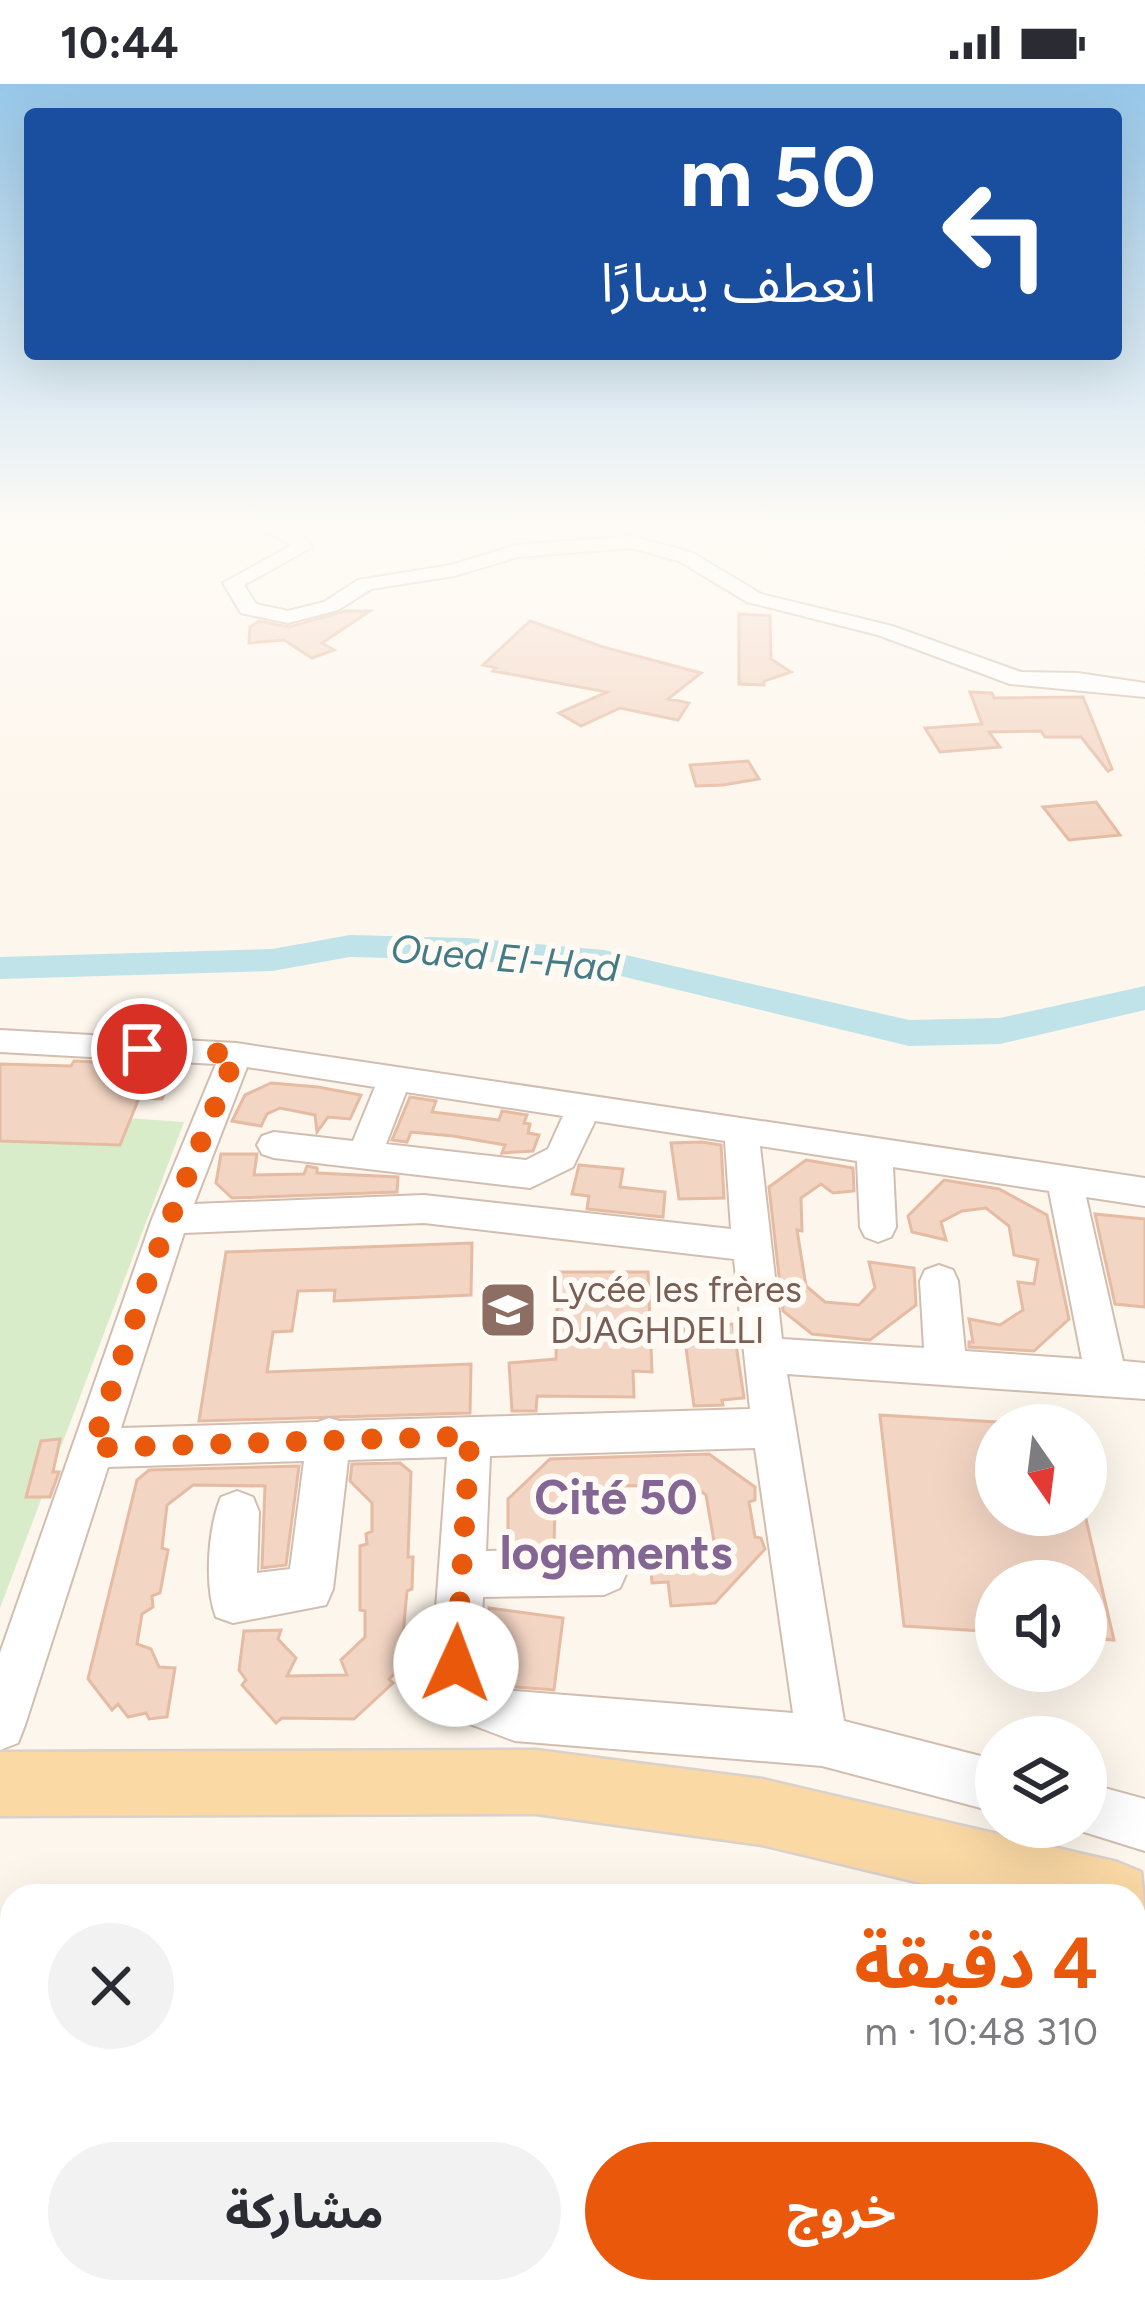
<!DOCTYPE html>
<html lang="ar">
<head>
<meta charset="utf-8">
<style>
  :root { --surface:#fff; --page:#f2f2f3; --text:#2b2b33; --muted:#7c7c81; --accent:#ea580c }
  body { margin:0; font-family:Figtree,"Noto Sans Arabic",sans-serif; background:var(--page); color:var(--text); direction:rtl; height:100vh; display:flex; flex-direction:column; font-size:45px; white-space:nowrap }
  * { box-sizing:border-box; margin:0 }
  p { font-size:39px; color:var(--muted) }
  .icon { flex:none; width:66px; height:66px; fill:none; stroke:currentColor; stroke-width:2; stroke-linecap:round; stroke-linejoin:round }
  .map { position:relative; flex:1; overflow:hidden; direction:ltr }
  .side { position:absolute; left:0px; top:1800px; width:1146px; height:420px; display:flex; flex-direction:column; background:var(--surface); border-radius:36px 36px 0 0; box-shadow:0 12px 48px #0002; direction:rtl }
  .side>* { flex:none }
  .top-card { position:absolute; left:24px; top:24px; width:1098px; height:252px; border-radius:12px; box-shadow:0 12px 48px #0002; direction:rtl; background:#1a4fa0; color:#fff; overflow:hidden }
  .needle { width:78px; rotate:166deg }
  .controls { position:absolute; left:975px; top:1320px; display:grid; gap:24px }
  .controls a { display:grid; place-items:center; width:132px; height:132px; border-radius:50%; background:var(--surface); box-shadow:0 12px 48px #0002; font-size:60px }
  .pin { position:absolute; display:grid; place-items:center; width:102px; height:102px; color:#fff; margin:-51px; border:6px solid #fff; border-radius:50%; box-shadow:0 3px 12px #0007 }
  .me { position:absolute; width:132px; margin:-66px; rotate:2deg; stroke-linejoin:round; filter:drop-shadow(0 0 9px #0008) }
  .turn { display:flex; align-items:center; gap:42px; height:252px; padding:0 48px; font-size:54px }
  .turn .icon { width:156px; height:156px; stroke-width:2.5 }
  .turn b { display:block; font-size:84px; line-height:102px }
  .round { display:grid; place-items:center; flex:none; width:126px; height:126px; border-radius:63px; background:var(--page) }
  .overview { display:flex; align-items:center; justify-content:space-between; height:204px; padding:0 48px }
  h1 { font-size:72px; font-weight:700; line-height:90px; color:var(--accent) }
  .primary-button { display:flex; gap:24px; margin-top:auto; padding:24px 48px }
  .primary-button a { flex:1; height:138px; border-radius:72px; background:var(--accent); color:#fff; font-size:48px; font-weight:700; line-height:138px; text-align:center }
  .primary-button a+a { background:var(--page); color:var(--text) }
  .status { display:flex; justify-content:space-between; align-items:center; height:84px; padding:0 60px; background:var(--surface); direction:ltr }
  .status svg { height:33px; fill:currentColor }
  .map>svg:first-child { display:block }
  .green { fill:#d8ecc9 }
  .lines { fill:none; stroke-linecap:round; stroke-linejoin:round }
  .river { fill:#bfe3e8; fill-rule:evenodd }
  .building { fill:#f3d5c3; stroke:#e6bba3; stroke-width:3 }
  .minor-casing { stroke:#d1beb0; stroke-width:4 }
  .major-casing { stroke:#dad1cd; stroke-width:5 }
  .minor { fill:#fff; fill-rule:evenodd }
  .major { fill:#fbd9a5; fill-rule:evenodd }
  .route { stroke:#ea580c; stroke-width:21; stroke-dasharray:0 37.8 }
  .labels { text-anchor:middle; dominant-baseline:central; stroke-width:12; stroke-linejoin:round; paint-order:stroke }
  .education-label { font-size:36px; fill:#785e54; stroke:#fffaf3; text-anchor:start }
  .water-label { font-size:39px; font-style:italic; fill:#437c86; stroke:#fffaf3 }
  .near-neighbourhood-label { font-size:48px; font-weight:bold; fill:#846695; stroke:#fffaf3 }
</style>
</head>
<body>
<div class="status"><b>10:44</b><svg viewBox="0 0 49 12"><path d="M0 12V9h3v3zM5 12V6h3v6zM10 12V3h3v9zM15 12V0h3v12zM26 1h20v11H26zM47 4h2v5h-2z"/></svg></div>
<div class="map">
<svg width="1145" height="2220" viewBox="0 0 1145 2220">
  <rect width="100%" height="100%" fill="#fdf6ec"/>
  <path class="green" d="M 0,1025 L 184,1038 L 0,1524 Z"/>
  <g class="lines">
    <path class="river" d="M 350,851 L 467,854 L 604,866 L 909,936 L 1000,934 L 1145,902 L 1145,926 L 1000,960 L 909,962 L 604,888 L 467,876 L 350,873 L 272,887 L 0,895 L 0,873 L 272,865 Z"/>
  </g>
  <path class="building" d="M 345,527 L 370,527 L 322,559 L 334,566 L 312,574 L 284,556 L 249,559 L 250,543 L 259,537 L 289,543 Z
    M 739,530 L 770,532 L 771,575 L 791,588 L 764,597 L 764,601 L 739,600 Z
    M 530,537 L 603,563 L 701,589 L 668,615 L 689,619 L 678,636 L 620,624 L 581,642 L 559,629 L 607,608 L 493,587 L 496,584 L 483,581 Z
    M 970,608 L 992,609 L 994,614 L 1083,613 L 1112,685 L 1108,687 L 1081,653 L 1045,653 L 1041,647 L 989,648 L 1000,663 L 940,668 L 925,644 L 982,640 Z
    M 748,677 L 759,695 L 723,701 L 696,702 L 690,681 Z
    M 1096,718 L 1120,751 L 1069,756 L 1043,723 Z
    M 74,977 L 177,982 L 162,1015 L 139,1014 L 120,1061 L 0,1057 L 0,980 L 71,982 Z
    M 271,999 L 318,1003 L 361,1011 L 350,1035 L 328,1033 L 317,1048 L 315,1031 L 280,1024 L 267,1030 L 261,1042 L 232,1037 L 245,1011 Z
    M 410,1013 L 436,1017 L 432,1028 L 499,1036 L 502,1027 L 527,1031 L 524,1039 L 530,1040 L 528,1049 L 539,1051 L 533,1067 L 502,1069 L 505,1061 L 453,1052 L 411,1048 L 407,1058 L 392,1056 Z
    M 702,1058 L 721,1061 L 724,1114 L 679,1115 L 671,1059 Z
    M 221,1070 L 257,1070 L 254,1091 L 304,1090 L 307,1082 L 317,1084 L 317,1089 L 398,1093 L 397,1108 L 232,1114 L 216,1099 Z
    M 806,1076 L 853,1084 L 854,1107 L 833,1109 L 821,1100 L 801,1114 L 802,1147 L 797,1146 L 806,1202 L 825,1218 L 859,1221 L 875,1204 L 869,1178 L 914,1184 L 916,1221 L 870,1256 L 812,1250 L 783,1227 L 769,1103 Z
    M 579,1081 L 623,1085 L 620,1103 L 665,1108 L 663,1133 L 587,1125 L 589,1112 L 572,1110 Z
    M 944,1096 L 999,1105 L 1047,1131 L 1069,1235 L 1034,1267 L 969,1263 L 969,1258 L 973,1258 L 969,1235 L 1000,1241 L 1023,1226 L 1018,1198 L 1034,1200 L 1038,1176 L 1014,1171 L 1009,1142 L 986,1124 L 962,1127 L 941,1138 L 946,1156 L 912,1148 L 908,1132 Z
    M 1095,1130 L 1145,1135 L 1145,1223 L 1115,1220 Z
    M 472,1159 L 471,1211 L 334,1217 L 335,1206 L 298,1207 L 292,1247 L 273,1248 L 267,1288 L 471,1280 L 470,1329 L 199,1337 L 226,1168 Z
    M 558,1188 L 648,1188 L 652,1288 L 633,1287 L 634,1313 L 537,1312 L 536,1327 L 512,1327 L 509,1279 L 556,1275 Z
    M 733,1240 L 744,1314 L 722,1316 L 723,1321 L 694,1322 L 683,1242 Z
    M 880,1331 L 996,1338 L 996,1431 L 1085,1431 L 1114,1556 L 1086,1554 L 1086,1497 L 996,1497 L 996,1548 L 904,1542 Z
    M 60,1355 L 53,1388 L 59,1388 L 50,1413 L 26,1413 L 41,1357 Z
    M 709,1370 L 755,1403 L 755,1416 L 749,1418 L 755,1453 L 761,1454 L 765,1465 L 715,1519 L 671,1522 L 668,1498 L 652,1499 L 650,1474 L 715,1463 L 706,1411 L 693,1401 L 617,1402 L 567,1410 L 555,1422 L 554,1461 L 508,1462 L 508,1415 L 550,1375 Z
    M 400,1379 L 411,1388 L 408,1473 L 413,1473 L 412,1505 L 407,1507 L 400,1584 L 389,1595 L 393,1599 L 354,1635 L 282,1634 L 276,1639 L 242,1601 L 246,1596 L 239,1586 L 244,1547 L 281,1546 L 278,1555 L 296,1574 L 287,1592 L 347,1591 L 341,1576 L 365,1553 L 365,1527 L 360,1526 L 360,1462 L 367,1460 L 366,1450 L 372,1447 L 372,1419 L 350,1397 L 352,1380 Z
    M 299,1382 L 286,1481 L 262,1484 L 265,1402 L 193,1401 L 167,1421 L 162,1464 L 168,1466 L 160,1509 L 152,1512 L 153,1523 L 142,1530 L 137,1560 L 151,1565 L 159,1583 L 175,1584 L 167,1633 L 149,1635 L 146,1629 L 128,1633 L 118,1620 L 112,1626 L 88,1595 L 137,1396 L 149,1386 Z
    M 489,1524 L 563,1534 L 554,1606 L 516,1603 L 494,1591 L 485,1569 Z"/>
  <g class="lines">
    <g class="minor-casing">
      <path id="minor" d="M 251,440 C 275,439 298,443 312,463 L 244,501 L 256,520 L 288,527 L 324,518 L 358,496 L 451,481 L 516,461 L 632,452 L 693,469 L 761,510 L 892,542 L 1021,588 L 1078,589 L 1145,599 L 1145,613 L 1010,600 L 878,551 L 747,518 L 679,477 L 631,464 L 518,473 L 454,492 L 371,505 L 338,526 L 288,539 L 241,529 L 223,499 L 292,461 Z
        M 0,946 L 236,959 L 1145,1094 L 1145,1122 L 1086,1113 L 1123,1277 L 1145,1279 L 1145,1315 L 787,1290 L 844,1637 L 996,1676 L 996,1728 L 822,1682 L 515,1657 L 467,1639 L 447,1618 L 432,1580 L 447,1373 L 348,1376 L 333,1505 L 326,1521 L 233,1539 L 216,1533 C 204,1502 208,1444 221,1413 L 237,1407 L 253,1413 L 259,1428 L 257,1489 L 290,1485 L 304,1377 L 108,1383 L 25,1641 L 18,1659 L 0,1666 L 0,1569 L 152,1135 L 216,980 L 0,968 ZM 247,983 L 375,1003 L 353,1057 L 274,1048 L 262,1052 L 257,1061 L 262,1070 L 274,1074 L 530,1104 L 573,1083 L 595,1037 L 725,1057 L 731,1145 L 424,1111 L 194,1120 ZM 406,1008 L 563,1032 L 548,1065 L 526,1076 L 386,1060 ZM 760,1062 L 857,1077 L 860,1143 L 865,1153 L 878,1158 L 891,1153 L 896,1143 L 893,1083 L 1049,1107 L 1082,1275 L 965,1267 L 958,1197 L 953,1186 L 939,1181 L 925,1186 L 920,1197 L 924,1264 L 782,1255 ZM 424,1139 L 734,1175 L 750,1325 L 339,1337 L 329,1334 L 318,1338 L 121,1344 L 184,1149 ZM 755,1364 L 793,1629 L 515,1607 C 468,1598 482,1549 483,1513 L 604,1511 L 620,1504 L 627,1488 L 620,1472 L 604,1465 L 486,1467 L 490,1372 Z
        M 1086,1699 L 1145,1715 L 1145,1767 L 1068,1743 L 1086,1743 Z"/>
    </g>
    <g class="major-casing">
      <path id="major" d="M 536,1666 L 762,1695 L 1117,1778 L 1141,1788 L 1145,1827 L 1134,1839 L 1134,1812 L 975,1812 L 762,1761 L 536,1730 L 0,1732 L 0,1668 Z"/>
    </g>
    <use href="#minor" class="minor"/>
    <use href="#major" class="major"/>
  </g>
  <linearGradient id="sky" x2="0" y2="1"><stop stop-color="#97c7e8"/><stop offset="0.59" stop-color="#fefbf6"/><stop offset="1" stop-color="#fefbf6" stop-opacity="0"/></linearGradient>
  <rect width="1145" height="750" fill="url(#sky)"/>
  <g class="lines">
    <path class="route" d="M 142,965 L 236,970 L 160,1160 L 92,1364 L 470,1352 L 456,1580"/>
  </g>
  <defs>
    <g id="school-square" transform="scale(3)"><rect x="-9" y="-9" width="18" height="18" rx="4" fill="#8d6e63" stroke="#fffaf3"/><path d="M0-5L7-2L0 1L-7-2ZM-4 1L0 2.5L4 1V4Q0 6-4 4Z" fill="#fff"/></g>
  </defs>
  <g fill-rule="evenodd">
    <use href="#school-square" x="508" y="1226"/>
  </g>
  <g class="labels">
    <g class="education-label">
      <text x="550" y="1205">Lycée les frères<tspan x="550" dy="41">DJAGHDELLI</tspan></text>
    </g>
    <g class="water-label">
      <text transform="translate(505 874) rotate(5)">Oued El-Had</text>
    </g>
    <g class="near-neighbourhood-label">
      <text x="616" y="1413">Cité 50<tspan x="616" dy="55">logements</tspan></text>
    </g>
  </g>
</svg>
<div class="controls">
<a><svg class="needle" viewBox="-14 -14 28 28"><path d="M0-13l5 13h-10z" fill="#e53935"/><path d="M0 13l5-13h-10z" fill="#7c7c81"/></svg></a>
<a><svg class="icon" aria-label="sound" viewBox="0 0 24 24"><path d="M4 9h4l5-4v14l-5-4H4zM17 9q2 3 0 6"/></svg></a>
<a><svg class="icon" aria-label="layers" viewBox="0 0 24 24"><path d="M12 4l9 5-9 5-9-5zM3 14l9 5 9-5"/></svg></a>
</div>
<div class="pin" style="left:142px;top:965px;background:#d93025"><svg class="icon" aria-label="arrive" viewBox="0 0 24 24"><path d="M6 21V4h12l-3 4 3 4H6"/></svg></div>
<svg class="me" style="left:456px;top:1580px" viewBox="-20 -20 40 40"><circle r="19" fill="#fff"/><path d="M0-13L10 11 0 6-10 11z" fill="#ea580c"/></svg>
<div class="top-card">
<div class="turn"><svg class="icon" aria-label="left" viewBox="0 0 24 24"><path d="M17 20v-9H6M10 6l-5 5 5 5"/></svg><div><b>50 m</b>انعطف يسارًا</div></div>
</div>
<section class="side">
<div class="overview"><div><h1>4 دقيقة</h1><p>310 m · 10:48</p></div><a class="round"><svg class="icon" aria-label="close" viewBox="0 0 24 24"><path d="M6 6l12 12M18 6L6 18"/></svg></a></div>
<div class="primary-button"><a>خروج</a><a>مشاركة</a></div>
</section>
</div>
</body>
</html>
